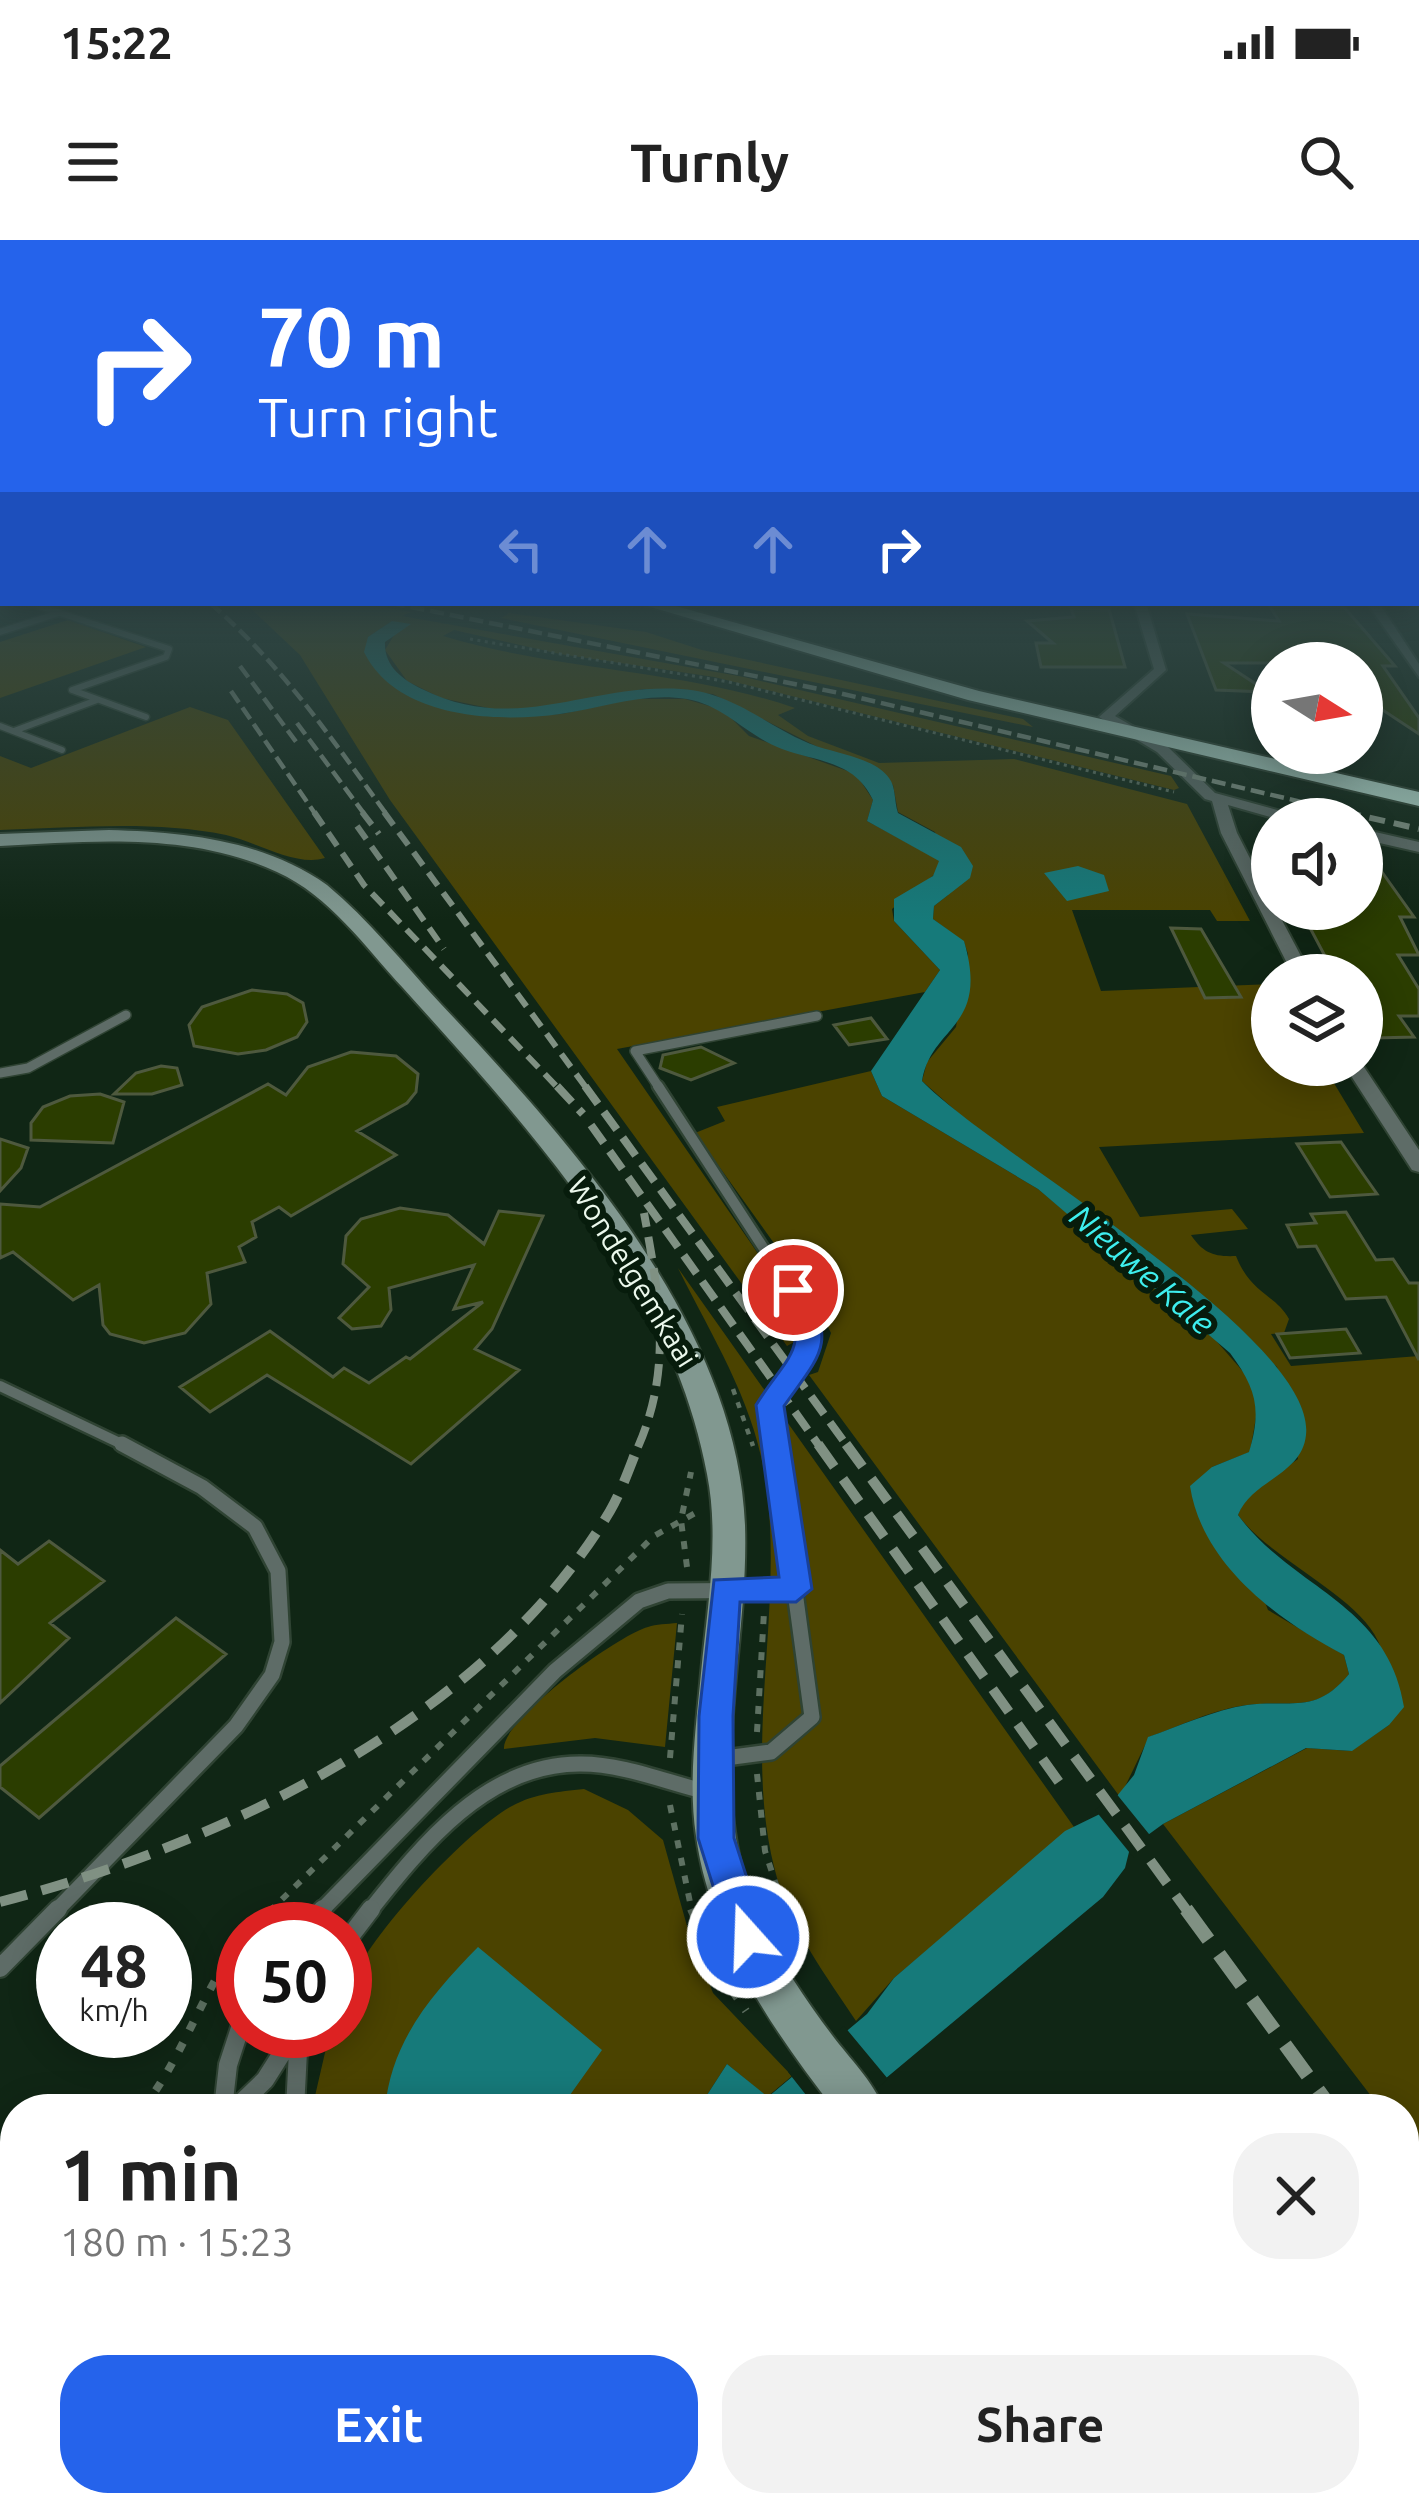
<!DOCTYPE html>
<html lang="en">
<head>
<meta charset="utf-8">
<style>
  :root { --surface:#fff; --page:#f2f2f2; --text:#222; --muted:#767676; --accent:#2563eb }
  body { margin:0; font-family:Ubuntu,sans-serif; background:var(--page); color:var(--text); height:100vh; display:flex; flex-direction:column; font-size:45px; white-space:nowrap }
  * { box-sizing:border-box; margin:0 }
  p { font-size:39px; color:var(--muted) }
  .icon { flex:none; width:66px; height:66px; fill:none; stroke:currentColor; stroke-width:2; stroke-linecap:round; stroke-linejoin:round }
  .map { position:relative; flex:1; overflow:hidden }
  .sheet { position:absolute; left:0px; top:1854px; width:1419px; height:423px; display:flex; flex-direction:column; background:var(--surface); border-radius:48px 48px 0 0; box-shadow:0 6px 30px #0003 }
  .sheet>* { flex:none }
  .top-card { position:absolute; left:0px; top:0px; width:1419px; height:366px; box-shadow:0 6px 30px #0003; background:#2563eb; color:#fff; overflow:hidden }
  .needle { width:78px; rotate:101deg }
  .tools { position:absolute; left:1251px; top:402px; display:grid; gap:24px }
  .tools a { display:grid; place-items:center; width:132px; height:132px; border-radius:50%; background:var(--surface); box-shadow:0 6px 30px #0003; font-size:60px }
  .speed { position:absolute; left:36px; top:1662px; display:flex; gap:24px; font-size:60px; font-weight:700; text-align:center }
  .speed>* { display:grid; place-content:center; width:156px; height:156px; border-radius:50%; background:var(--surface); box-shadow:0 6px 30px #0003; line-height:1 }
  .speed small { font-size:30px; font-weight:400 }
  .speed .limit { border:18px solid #d22; background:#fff; color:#111 }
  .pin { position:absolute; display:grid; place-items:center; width:102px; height:102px; color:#fff; margin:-51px; border:6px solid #fff; border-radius:50%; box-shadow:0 3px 12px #0007 }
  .me { position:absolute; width:132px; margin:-66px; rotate:340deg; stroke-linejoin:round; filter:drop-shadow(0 0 9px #0008) }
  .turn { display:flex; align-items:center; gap:42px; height:252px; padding:0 60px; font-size:54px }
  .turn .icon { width:156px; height:156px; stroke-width:2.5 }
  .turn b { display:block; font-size:84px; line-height:102px }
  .lanes { display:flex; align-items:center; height:114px; padding:0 60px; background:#0003; justify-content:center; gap:60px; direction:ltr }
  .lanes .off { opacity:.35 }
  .round { display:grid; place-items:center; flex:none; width:126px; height:126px; border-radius:48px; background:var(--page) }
  .headline { display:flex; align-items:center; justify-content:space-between; height:204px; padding:0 60px }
  h1 { font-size:72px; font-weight:600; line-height:90px }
  .primary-button { display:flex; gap:24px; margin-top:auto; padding:24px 60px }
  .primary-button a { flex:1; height:138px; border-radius:48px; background:var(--accent); color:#fff; font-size:48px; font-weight:600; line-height:138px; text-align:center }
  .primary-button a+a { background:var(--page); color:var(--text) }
  .status { display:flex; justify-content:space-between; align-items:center; height:84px; padding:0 60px; background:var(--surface); direction:ltr }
  .status svg { height:33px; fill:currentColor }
  header { display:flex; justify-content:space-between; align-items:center; height:156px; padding:0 60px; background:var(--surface); font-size:54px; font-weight:600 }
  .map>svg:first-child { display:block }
  .green { fill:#4b4300 }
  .water { fill:#167a7a }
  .pier { fill:#102615 }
  .building { fill:#2b3d00; stroke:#4e593e; stroke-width:3 }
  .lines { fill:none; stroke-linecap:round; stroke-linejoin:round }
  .lane-far4-casing { stroke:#2f4333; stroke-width:9 }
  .lane-far3-casing { stroke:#2f4333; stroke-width:12 }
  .lane-far2-casing { stroke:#2f4333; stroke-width:15 }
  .lane-far1-casing { stroke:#2f4333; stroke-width:20 }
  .lane-casing { stroke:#2f4333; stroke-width:22 }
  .street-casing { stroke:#2f4333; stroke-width:4 }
  .secondary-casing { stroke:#2f4333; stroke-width:4 }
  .highway-casing { stroke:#2f4333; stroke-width:4 }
  .path-far3 { stroke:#5e7162; stroke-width:3; stroke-dasharray:3 4.5; stroke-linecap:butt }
  .path-far2 { stroke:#5e7162; stroke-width:4.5; stroke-dasharray:6 8; stroke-linecap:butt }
  .path-far1 { stroke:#5e7162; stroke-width:6; stroke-dasharray:8 10; stroke-linecap:butt }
  .path { stroke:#5e7162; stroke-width:8; stroke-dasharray:9 14; stroke-linecap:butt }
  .lane-far4 { stroke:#5e6c67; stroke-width:6 }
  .lane-far3 { stroke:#5e6c67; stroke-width:9 }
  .lane-far2 { stroke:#5e6c67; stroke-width:10 }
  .lane-far1 { stroke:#5e6c67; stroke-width:15 }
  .lane { stroke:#5e6c67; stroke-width:18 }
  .street { fill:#5e6c67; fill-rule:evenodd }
  .secondary { fill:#819890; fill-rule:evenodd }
  .highway { fill:#b4d9cc; fill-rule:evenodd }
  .rail-far4 { stroke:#809183; stroke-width:4.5; stroke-dasharray:14 6; stroke-linecap:butt }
  .rail-far3 { stroke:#809183; stroke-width:6; stroke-dasharray:16 9; stroke-linecap:butt }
  .rail-far2 { stroke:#809183; stroke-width:8; stroke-dasharray:22 10; stroke-linecap:butt }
  .rail-far1 { stroke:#809183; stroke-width:10; stroke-dasharray:28 15; stroke-linecap:butt }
  .rail { stroke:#809183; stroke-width:14; stroke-dasharray:38 18; stroke-linecap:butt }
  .route { fill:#2563eb; stroke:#184099; stroke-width:3 }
  .labels { text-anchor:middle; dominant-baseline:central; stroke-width:12; stroke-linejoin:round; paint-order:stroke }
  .street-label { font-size:30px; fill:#ebf8ec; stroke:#071c0c }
  .water-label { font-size:33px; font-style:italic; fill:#3eeeee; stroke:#071c0c }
</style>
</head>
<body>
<div class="status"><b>15:22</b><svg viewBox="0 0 49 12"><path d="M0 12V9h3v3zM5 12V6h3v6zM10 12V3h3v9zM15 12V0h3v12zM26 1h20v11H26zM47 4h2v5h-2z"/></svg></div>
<header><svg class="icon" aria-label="menu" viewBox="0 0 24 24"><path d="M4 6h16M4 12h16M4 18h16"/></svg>Turnly<svg class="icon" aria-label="search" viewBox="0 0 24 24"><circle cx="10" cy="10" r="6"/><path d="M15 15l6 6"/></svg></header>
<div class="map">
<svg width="1419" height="2276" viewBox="0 0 1419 2276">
  <rect width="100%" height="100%" fill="#102615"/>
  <path class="green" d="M 245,363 L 359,363 L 411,372 L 402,376 L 744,437 L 1171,536 L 1179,548 L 1174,550 L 714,437 L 560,414 L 454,390 L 443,396 C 558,431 681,429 795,468 L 778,475 L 808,496 L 879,523 L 1014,519 L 1187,564 L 1250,681 L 1217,681 L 1210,670 L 1072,670 L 1101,751 L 1272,744 L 1272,825 L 1323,825 L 1364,893 L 1099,907 L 1140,977 L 1232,969 L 1248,989 L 1191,995 C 1203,1013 1214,1017 1236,1016 C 1251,1054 1275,1054 1289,1079 L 1284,1093 L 1271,1094 L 1291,1126 L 1419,1116 L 1419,1919 L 1404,1900 L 1404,1869 L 1381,1869 L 1163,1584 L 1307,1508 L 1351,1511 L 1389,1485 C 1386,1461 1389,1423 1378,1401 C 1357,1355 1271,1320 1238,1275 L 1246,1255 L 1298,1219 L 1277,1127 L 1180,1036 L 965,879 L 922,841 L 927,822 L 956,787 L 968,714 L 964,702 L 933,679 L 934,666 L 948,655 L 935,592 L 898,572 L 893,545 L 713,454 L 643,449 L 554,468 L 498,470 L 441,458 L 407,441 L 385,410 L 396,392 L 392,381 L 368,397 L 405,454 L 435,466 L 507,477 L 562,474 L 632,459 L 685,459 L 723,470 L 749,496 L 856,534 L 873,560 L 867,581 L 939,620 L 940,630 L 892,669 L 894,681 L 940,730 L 925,752 L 617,809 L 792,1063 L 794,1102 L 787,1106 L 390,560 L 300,415 Z
    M 509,373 L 646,392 L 702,410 L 1023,479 L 1033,487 L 501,378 Z
    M 68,380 L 146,407 L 0,458 L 0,402 Z
    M 190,467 L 228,480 L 325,618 C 296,627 257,602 226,595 C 152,580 75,588 0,590 L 0,516 L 31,528 Z
    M 871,831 L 882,856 L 1038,949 L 1205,1088 L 1253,1143 L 1258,1166 L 1250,1212 L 1212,1227 L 1268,1370 L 1344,1415 L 1349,1434 C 1316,1475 1293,1459 1247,1465 C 1214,1469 1180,1486 1149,1497 L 1120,1557 L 809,1135 L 818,1132 L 831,1093 L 814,1059 L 695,893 L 725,881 L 717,867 Z
    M 678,1028 L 1074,1587 L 894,1738 L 856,1781 C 826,1736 792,1690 777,1638 C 740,1507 786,1369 765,1237 C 753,1160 712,1097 678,1028 Z
    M 677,1383 L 665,1507 L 595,1498 L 504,1509 C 501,1480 618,1395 648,1387 C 656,1384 667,1384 677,1383 Z
    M 584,1549 L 628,1570 L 663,1600 L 687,1686 L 713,1753 L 792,1836 L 767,1857 L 727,1824 L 698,1869 L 312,1869 L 330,1791 L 345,1791 C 345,1779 343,1765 346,1754 C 361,1703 466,1591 512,1566 C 536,1553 558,1552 584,1549 Z"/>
  <path class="water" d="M 392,381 L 411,384 L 385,402 C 384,426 402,439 422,449 C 516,496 587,443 681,449 C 731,452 763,483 806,502 C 829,513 874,516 889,538 C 896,547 894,561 898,573 L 961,607 L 973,626 L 970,638 L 934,666 L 933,679 L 964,701 C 990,789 931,785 922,841 C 990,912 1317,1097 1306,1195 C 1302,1235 1252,1240 1238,1275 C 1292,1349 1388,1363 1404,1467 L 1389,1485 L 1352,1511 L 1306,1508 L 1163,1584 L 1130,1608 L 1125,1628 L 1103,1657 L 849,1869 L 698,1869 L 727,1824 L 768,1857 L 867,1774 L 894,1738 L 1065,1591 L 1104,1572 L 1134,1535 L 1148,1497 C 1180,1486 1214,1470 1247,1465 C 1293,1459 1315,1475 1349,1434 L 1344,1415 C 1279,1381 1202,1325 1190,1246 L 1212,1227 L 1249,1212 C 1262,1169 1256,1148 1230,1113 L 1038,949 L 882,856 L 871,831 L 940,730 L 894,681 L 894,659 L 933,636 L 939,621 L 867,581 L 873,560 C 855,521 818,522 782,509 C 745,495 726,466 687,459 C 642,452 604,468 560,474 C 496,483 396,478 364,412 L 368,397 Z
    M 1078,626 L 1104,635 L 1109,651 L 1067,661 L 1044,633 Z
    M 478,1707 L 602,1810 L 560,1869 L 385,1869 C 391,1801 432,1754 478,1707 Z
    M 522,2262 L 1051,2262 L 1060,2276 L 530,2276 Z"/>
  <path class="pier" d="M 1115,1552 L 1153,1599 L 1134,1618 L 1095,1570 Z
    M 844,1786 L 888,1839 L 853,1869 L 817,1869 L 788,1832 Z"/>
  <path class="building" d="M 1269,365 L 1344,367 L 1395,426 L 1383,426 L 1419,478 L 1419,494 L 1372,463 L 1362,448 L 1362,423 L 1224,423 L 1268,452 L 1216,450 L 1187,374 L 1279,381 Z
    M 1071,368 L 1109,369 L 1125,427 L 1041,427 L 1036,403 L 1053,403 L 1027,381 L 1074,377 Z
    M 1362,604 L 1414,677 L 1400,677 L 1419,715 L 1398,715 L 1419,749 L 1419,776 L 1399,776 L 1414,797 L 1374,798 L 1362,780 L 1362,735 L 1335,735 L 1300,669 L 1362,669 Z
    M 1171,688 L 1201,689 L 1241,757 L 1205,758 Z
    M 252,750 L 287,754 L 303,763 L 307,782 L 297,797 L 266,810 L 238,814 L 194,806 L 189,785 L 202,767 Z
    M 871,778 L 887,799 L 849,805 L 834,785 Z
    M 701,807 L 734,823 L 691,840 L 660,828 L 663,815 Z
    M 351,812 L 396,816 L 418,834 L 416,852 L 407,863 L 357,891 L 396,915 L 291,976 L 279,967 L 252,982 L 256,997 L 239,1007 L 245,1022 L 207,1033 L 211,1064 L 185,1093 L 144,1103 L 110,1094 L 103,1085 L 99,1045 L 73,1060 L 13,1012 L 0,1018 L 0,964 L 40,967 L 268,844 L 286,855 L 308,827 Z
    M 161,826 L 177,828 L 182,845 L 152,854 L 114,854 L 136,833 Z
    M 100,854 L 124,862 L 113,903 L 31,900 L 31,883 L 43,867 L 70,856 Z
    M 0,899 L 28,908 L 21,928 L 0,951 Z
    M 1341,902 L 1363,934 L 1377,954 L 1330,957 L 1297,904 Z
    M 400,968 L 448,975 L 484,1004 L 499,971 L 543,976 L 492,1089 L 475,1109 L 519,1130 L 411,1224 L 267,1135 L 210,1172 L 180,1147 L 270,1091 L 333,1137 L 344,1128 L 369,1143 L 406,1117 L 410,1119 L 483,1062 L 454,1069 L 474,1025 L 389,1048 L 391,1070 L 381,1086 L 352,1089 L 339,1078 L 369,1047 L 343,1024 L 346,996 L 361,979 Z
    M 1346,972 L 1376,1020 L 1393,1019 L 1409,1043 L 1419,1043 L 1419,1120 L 1386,1057 L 1346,1059 L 1316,1006 L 1298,1007 L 1287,985 L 1316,983 L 1311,974 Z
    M 1346,1089 L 1360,1113 L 1290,1118 L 1277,1094 Z
    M 49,1301 L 104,1341 L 50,1383 L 69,1398 L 0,1463 L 0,1310 L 18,1324 Z
    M 176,1378 L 226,1414 L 39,1578 L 0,1547 L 0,1526 Z"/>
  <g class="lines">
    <g class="lane-far4-casing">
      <path id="lane-far4" d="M 30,363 L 169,409 L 166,417 L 72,450 L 146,477
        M 0,392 L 59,373
        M 0,486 L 62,510
        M 14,491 L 97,460"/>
    </g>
    <g class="lane-far3-casing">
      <path id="lane-far3" d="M 0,833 L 28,828 L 126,775
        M 660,849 L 635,811 L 817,776"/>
    </g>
    <g class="lane-far2-casing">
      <path id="lane-far2" d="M 658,846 L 811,1081 L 799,1126 L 770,1165 L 776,1207
        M 0,1146 L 128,1207"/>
    </g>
    <g class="lane-far1-casing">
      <path id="lane-far1" d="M 718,1519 L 771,1512 L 812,1477 L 775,1204
        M 55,1672 L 236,1486 L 272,1435 L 282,1402 L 278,1331 L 255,1287 L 202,1247 L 122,1204
        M 320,1672 L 555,1431 L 639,1361 L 668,1351 L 796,1350
        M 369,1672 C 422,1605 487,1523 581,1524 C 623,1524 666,1542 707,1552"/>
    </g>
    <g class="lane-casing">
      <path id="lane" d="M 304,1689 L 323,1669
        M 345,1703 L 371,1669
        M 0,1728 L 58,1669
        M 223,1869 L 228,1825 L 243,1779
        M 235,1869 L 265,1840 L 296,1791
        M 295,1869 L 299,1792"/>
    </g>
    <g class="street-casing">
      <path id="street" d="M 1134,363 L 1146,363 L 1166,430 L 1115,476 L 1167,506 L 1215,553 L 1299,576 L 1301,579 L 1277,579 L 1228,565 L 1237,593 L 1272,661 L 1272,669 L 1276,669 L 1311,735 L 1293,735 L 1221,593 L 1212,561 L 1205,559 L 1157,512 L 1099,477 L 1154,429 Z
        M 1367,363 L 1379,363 L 1419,424 L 1419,437 Z
        M 1362,589 L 1419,602 L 1419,612 L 1362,599 Z
        M 1362,824 L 1419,910 L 1419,932 L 1412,930 L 1344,825 Z"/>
    </g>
    <g class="secondary-casing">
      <path id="secondary" d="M 109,590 C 185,592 263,600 327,645 C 369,680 403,723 440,763 C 570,901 737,1086 745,1285 C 749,1402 711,1523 745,1638 C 761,1695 797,1748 832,1795 C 850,1819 873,1841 884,1869 L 834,1869 C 772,1789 710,1699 696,1596 C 688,1543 696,1487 701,1433 C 707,1368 720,1299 707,1234 C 671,1041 530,889 403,748 C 365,707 330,656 277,632 C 191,592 93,601 0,606 L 0,594 Z
        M 1133,2262 L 1190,2262 L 1196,2276 L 1138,2276 Z"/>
    </g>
    <g class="highway-casing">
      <path id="highway" d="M 637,363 L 665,363 L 979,451 L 1419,552 L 1419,566 L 968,460 Z"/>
    </g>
    <path class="path-far3" d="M 470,399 L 729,442 L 1174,552"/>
    <path class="path-far2" d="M 733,1149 L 753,1206"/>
    <path class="path-far1" d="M 687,1327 L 681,1280 L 691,1232
      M 757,1492 L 764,1372
      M 670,1518 L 682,1374
      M 757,1534 L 765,1611 L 785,1672
      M 670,1565 L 692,1672
      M 269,1672 L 654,1296 L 699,1271"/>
    <path class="path" d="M 691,1669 L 715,1725 L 746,1771
      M 784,1669 L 801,1720
      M 252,1689 L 272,1669
      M 142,1869 C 184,1817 201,1751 243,1698
      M 0,2018 L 15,2002"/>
    <use href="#lane-far4" class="lane-far4"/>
    <use href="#lane-far3" class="lane-far3"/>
    <use href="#lane-far2" class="lane-far2"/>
    <use href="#lane-far1" class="lane-far1"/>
    <use href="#lane" class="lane"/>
    <use href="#street" class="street"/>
    <use href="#secondary" class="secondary"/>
    <use href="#highway" class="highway"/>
    <path class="rail-far4" d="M 210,363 C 281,424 332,499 387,575
      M 391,363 L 839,453 L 1357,575
      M 240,426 L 297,503
      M 231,451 L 316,575
      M 297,483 L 365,575"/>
    <path class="rail-far3" d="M 314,572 L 364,645 L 559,849
      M 362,572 L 379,594
      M 384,572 L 587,849
      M 1345,572 L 1419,589
      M 357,586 L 444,709"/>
    <path class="rail-far2" d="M 557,846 L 583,874
      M 585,846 L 848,1207
      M 591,885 L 820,1207
      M 638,1207 C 673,1127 659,1055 644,973"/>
    <path class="rail-far1" d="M 818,1204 L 1061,1545
      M 846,1204 L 1188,1672
      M 0,1662 C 225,1603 486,1479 610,1271 C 622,1250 630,1226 639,1204"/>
    <path class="rail" d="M 1186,1669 L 1332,1869
      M 1404,1967 L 1419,1988"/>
  </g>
  <linearGradient id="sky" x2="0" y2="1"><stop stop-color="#09150c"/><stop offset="0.53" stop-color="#314746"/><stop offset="1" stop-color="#314746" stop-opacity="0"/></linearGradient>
  <rect width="1419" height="681" fill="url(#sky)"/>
  <path class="route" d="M 793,1042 L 802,1044 C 838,1103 821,1114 784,1166 L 812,1349 L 796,1362 L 740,1362 L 733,1476 L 734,1598 L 766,1697 L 761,1710 L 748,1716 L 734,1710 L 729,1697 L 698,1598 L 699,1476 L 714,1340 L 779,1337 L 756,1165 C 786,1116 814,1109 780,1050 Z"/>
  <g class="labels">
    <g class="street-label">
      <text transform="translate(633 1032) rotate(58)">Wondelgemkaai</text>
    </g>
    <g class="water-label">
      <text transform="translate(1143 1029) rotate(41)">Nieuwe Kale</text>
    </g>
  </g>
</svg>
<div class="tools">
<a><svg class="needle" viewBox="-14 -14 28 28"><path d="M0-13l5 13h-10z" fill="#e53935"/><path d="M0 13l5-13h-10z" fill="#767676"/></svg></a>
<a><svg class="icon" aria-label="sound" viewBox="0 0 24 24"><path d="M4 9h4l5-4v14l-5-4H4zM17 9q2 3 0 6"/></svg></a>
<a><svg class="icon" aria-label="layers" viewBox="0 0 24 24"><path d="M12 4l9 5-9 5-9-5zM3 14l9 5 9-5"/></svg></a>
</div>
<div class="speed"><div>48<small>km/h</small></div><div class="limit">50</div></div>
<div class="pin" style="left:793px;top:1050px;background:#d93025"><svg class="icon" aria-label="arrive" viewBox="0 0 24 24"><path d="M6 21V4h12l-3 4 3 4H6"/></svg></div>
<svg class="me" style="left:748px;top:1697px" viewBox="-20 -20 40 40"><circle r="17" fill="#2563eb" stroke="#fff" stroke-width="3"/><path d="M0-11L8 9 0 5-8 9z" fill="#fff"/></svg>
<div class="top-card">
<div class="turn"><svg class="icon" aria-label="right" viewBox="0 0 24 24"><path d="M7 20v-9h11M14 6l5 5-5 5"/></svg><div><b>70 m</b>Turn right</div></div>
<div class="lanes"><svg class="icon off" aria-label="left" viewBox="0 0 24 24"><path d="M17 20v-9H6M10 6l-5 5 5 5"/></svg><svg class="icon off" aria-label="ahead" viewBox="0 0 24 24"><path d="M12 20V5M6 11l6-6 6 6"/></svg><svg class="icon off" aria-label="ahead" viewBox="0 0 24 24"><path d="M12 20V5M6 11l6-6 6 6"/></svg><svg class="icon" aria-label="right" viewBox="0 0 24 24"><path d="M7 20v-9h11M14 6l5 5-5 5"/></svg></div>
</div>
<section class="sheet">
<div class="headline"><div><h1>1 min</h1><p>180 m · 15:23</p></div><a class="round"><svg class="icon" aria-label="close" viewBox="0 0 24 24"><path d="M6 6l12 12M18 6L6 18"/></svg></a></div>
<div class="primary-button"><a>Exit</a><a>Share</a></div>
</section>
</div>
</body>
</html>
